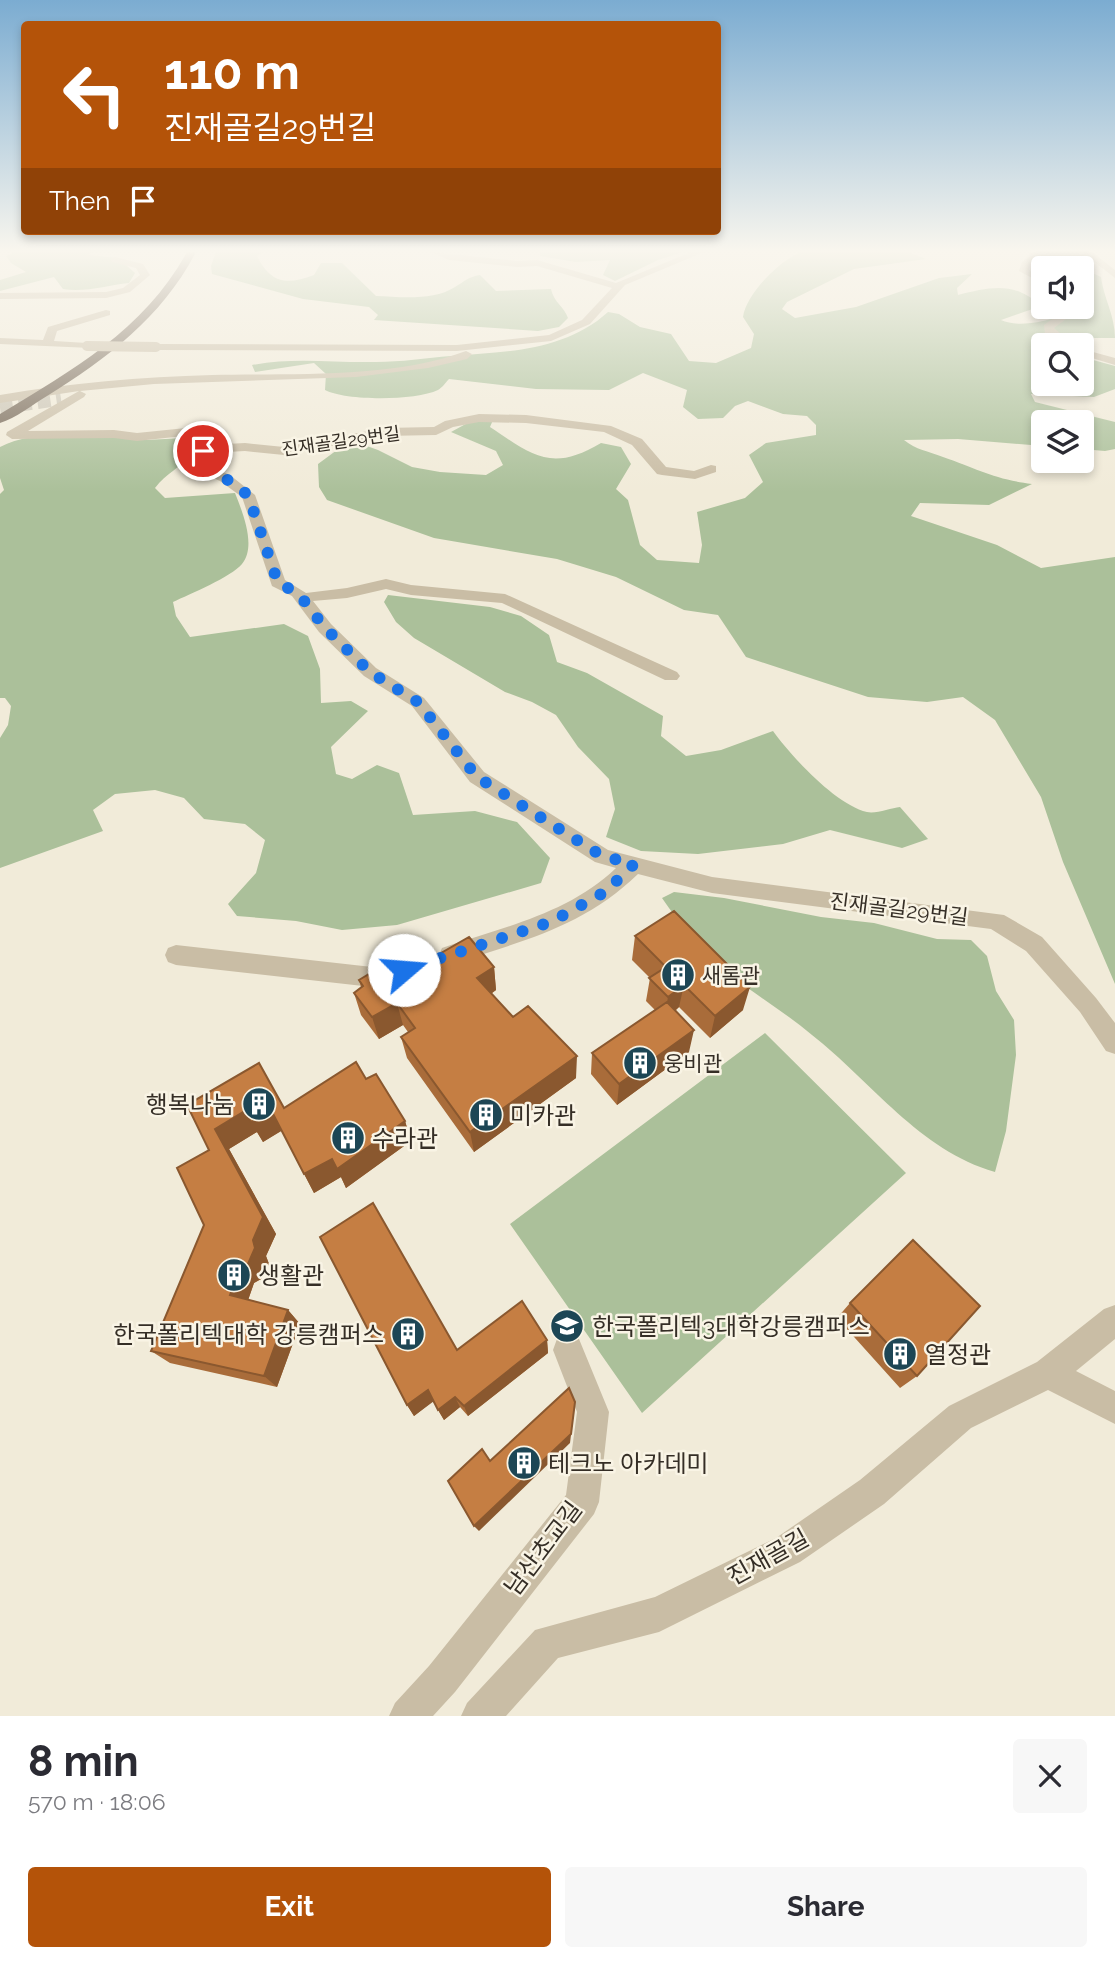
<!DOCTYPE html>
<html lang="en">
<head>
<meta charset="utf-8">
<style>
  :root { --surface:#fff; --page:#f7f7f7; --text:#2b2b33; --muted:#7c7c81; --accent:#b45309 }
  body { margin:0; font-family:Raleway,"Noto Sans KR",sans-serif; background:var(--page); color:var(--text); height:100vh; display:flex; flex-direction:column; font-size:26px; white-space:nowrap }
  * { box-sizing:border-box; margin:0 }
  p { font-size:23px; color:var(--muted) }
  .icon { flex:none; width:38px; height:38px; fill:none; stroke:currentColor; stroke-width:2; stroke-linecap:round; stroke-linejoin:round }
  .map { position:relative; height:1716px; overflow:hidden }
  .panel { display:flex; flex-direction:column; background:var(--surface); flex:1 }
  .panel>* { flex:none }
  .banner { position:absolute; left:21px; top:21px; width:700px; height:214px; border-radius:7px; box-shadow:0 4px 10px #0003; background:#b45309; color:#fff; overflow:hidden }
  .controls { position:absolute; left:1031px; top:256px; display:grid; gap:14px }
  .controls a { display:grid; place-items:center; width:63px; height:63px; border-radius:7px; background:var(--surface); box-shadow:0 4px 10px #0003; font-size:35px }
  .pin { position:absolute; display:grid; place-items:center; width:60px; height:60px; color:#fff; margin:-30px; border:4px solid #fff; border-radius:50%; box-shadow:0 2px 7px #0007 }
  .me { position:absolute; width:77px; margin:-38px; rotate:72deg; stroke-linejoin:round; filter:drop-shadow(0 0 5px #0008) }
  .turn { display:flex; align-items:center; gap:24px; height:147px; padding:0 28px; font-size:32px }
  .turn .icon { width:91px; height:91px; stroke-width:2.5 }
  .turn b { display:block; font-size:49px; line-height:60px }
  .then { display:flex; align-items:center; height:66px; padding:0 28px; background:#0003; gap:14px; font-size:26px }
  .round { display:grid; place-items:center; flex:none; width:74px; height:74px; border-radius:7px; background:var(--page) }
  .head { display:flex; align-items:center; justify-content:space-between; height:119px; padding:0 28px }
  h1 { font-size:42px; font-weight:700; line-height:52px }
  .primary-button { display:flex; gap:14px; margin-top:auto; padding:14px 28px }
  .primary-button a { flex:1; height:80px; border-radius:7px; background:var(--accent); color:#fff; font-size:28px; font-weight:700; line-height:80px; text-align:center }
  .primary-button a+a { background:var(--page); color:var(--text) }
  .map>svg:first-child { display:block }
  .green { fill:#abc09a }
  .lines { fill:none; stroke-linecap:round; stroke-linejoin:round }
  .minor-tunnel { stroke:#cbc5b5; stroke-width:13; stroke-dasharray:13 6; stroke-linecap:butt }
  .minor { fill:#c9bda5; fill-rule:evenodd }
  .major { fill:#776958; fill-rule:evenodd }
  .minor-bridge { stroke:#c9bda5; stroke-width:10 }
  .wall { fill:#a96c3a }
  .shaded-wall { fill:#8a582f }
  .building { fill:#c57e43; stroke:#8a582f; stroke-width:2 }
  .route { stroke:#1a73e8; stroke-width:12; stroke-dasharray:0 21.6 }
  .labels { text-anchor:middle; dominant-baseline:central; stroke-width:5; stroke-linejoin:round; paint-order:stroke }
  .far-street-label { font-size:18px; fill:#352e26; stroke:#f9f4e5 }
  .street-label { font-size:21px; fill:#352e26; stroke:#f9f4e5 }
  .poi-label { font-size:21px; fill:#352e26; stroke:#f9f4e5; text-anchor:start }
  .near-poi-label { font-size:24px; fill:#352e26; stroke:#f9f4e5; text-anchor:start }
  .near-street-label { font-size:24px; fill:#352e26; stroke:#f9f4e5 }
</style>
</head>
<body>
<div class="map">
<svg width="1115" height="1716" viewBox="0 0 1115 1716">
  <rect width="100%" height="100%" fill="#f1ebd9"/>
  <path class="green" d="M 15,252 L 91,252 L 89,255 L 118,258 L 135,273 L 129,283 C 107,285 85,293 63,289 L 54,277 L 0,291 L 0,280 L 26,272 L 11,263 L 6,256 Z
    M 216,252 L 264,252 L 257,256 C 271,284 287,285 314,275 L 321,263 L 342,263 L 376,296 C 401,297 433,301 455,287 C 465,281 468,277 480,275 L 496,291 L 551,289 C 554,303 564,306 568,318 L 559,327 L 538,331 L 374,320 L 378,315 L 369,307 L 303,299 L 212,274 L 211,266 Z
    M 540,252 L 683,252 L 658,260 L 615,281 L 603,275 L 610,260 L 576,262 L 540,256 Z
    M 801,252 L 908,252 L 926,259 L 854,269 L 787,302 L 782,309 L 795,318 L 856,307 L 939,278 L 972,274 L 957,288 L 958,295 C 990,287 1015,281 1041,306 L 1001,320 C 1023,330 1061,318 1082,306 L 1082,268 L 1101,277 C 1104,299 1115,316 1115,338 L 1049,338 L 1039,345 L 1043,348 L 1043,383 L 1082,383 L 1082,357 L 1115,366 L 1115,389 L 1094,397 L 1031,394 L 1035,402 L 1115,422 L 1115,449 L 1105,451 L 1082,449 L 1082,422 L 1043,422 L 1043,446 L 958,439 L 904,440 C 916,450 928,451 943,457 C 978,469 993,479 1032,484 L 989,505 L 920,503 L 911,516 L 997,545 L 1041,568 L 1115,557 L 1115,984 L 1063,862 L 1041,797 L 995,720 L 963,697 L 927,702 L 868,697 L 746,657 L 718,615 L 684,610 L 616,577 L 557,559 L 434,538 L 327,500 L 319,487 L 318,464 L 337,450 L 361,444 L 378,450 L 412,467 L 440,472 L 486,475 L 503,465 L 496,451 L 451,432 L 473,420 L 493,420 L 490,427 C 532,455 551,473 601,443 L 621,447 L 631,464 L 616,489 L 628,500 L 640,545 L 657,560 L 699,563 L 702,545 L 697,512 L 745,498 L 763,482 L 749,455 L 766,443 L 816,435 L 816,425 L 807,416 L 783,414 L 748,401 L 735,406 L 723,418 L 698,419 L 683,407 L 687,390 L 643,373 L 609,390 L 536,389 L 449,379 C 446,382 442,388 438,390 C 415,401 346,401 325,390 L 326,374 L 314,363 L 255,372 L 252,365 C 294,357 334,363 376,362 C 401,362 426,358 451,356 C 506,352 565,351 608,312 L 619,314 L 640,327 L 671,334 L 689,361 L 716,363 L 751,348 L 754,334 L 743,317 C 746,294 779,261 801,252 Z
    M 102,436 L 146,440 L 184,438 L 190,442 L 192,452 C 181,468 166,473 155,488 L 165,498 L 235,493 C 242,511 257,546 242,564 C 231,577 190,594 173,602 L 176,616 L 190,637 L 284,624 L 308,636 L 320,669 L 321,703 L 351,701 L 368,711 L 331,747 L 336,774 L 352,779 L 377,765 L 399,773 L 413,815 L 475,811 L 517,822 L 550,858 L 541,883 L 397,925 L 342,930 L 296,921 L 237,916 L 228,904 L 256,873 L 265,840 L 245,824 L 204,819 L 184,798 L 155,790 L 115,794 L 93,810 L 103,831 L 0,868 L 0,738 L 8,725 L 11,706 L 5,698 L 0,698 L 0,494 L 4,490 L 0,478 L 0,447 C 30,431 69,436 102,436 Z
    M 388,595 L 490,607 L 521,616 L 549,635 L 557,662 L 587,673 L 663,716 L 661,736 L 686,756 L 721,750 L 773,731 C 791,756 836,805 867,812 C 876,814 891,808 900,807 L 928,839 L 902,848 L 830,830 L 783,844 L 698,854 L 641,851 L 606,837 L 615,809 L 609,779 L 578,747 L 556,715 L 532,702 L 505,692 L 414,638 L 396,622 L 384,602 Z
    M 674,892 L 724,898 L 821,917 L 874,923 L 937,939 L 971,940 L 987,956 L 996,991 L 1014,1020 L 1016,1055 L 1006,1131 L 995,1172 C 919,1150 872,1082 812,1035 C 786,1013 756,995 730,975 C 706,956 679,923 662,898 Z
    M 765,1033 L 906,1173 L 642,1413 L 510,1224 Z"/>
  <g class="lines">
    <path class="minor-tunnel" d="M 0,408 L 61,399"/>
    <path class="minor" d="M 431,252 L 517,261 L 537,260 L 616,283 L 691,252 L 704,252 L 625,285 L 590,324 L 551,341 L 457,351 L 156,350 L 150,347 L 156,344 L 457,345 L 549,335 L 582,320 L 612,288 L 537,266 L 517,267 L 449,260 Z
      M 1028,252 L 1038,252 L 1040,257 L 1030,265 L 1029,270 L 1043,277 L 1043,284 L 1019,271 L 1022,262 L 1030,256 Z
      M 1082,252 L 1092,252 L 1115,270 L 1115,278 Z
      M 115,257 L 143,264 L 150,275 L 130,292 L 106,298 L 0,299 L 0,293 L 106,292 L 123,288 L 140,275 L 136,268 L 112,262 L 110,260 Z
      M 1082,305 L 1082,306 L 1081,308 L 1054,328 L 1074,345 L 1061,345 L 1045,334 L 1044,325 L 1070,306 Z
      M 106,310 L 110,311 L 110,315 L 57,331 L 54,341 L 87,343 L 93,346 L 91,348 L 0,344 L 0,338 L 43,340 L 48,327 Z
      M 1082,349 L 1115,358 L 1115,365 L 1082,355 Z
      M 466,351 L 472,354 L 467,359 L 428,368 L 356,377 L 154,384 L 80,391 L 86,394 L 84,397 L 28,431 L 114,430 L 137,433 L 186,428 L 206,436 L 208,445 L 245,443 L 284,447 L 384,428 L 434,427 L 445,421 L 479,414 L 526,415 L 611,426 L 642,439 L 666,467 L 694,471 L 711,465 L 716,466 L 716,472 L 695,479 L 662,475 L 657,474 L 632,445 L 604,432 L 526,423 L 479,422 L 453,427 L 436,435 L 384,436 L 284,455 L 245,451 L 209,453 L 211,467 L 230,475 L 255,495 L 285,580 L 306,593 L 347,588 L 386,579 L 411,585 L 505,594 L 677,672 L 680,676 L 677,680 L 665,680 L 502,603 L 411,595 L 386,589 L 347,598 L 313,601 L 331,624 L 376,668 L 424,698 L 484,772 L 608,850 L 712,877 L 1004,915 L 1042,937 L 1096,998 L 1115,1023 L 1115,1054 L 1106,1051 L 1080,1012 L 1026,951 L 991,929 L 712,893 L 638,874 C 582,928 521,941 450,965 L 442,962 L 439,955 L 442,948 C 503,927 568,914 616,868 L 595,862 L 470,782 L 412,706 L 364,676 L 319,632 L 292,596 L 272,586 L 242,497 L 220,481 L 200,472 L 195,441 L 184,436 L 137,441 L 114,438 L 12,439 L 6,435 L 7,432 L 79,391 L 0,403 L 0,395 C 70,383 141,377 212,375 C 292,373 392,379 466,351 Z
      M 176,945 L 372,967 L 392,963 L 400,966 L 404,973 L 400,980 L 372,987 L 176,965 L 168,962 L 165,955 L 168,948 Z
      M 1115,1305 L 1115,1339 L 1076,1371 L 1115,1391 L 1115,1424 L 1048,1390 L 971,1428 L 884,1504 L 800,1562 L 659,1632 L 558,1658 L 506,1716 L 461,1716 L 467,1703 L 535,1630 L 655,1597 L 776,1538 L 860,1480 L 949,1406 L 1037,1362 L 1104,1309 Z
      M 568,1335 L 579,1339 L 609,1412 L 599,1502 L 594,1514 L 455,1692 L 433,1716 L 389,1716 L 395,1703 L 429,1666 L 566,1495 L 577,1412 L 553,1350 L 557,1339 Z"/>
    <path class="major" d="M 187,252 L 196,252 C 162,317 108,358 47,396 C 32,405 16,418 0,423 L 0,414 C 74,369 144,330 187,252 Z"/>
    <path class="minor-bridge" d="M 87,346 L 156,347"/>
  </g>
  <path class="wall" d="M 635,936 L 743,1010 L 710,1038 L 679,1007 L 675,1011 L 689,1052 L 617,1105 L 591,1074 L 592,1053 L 655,1010 L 646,1001 L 650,978 L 632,960 Z
    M 427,961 L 494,967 L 496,990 L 491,994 L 513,1017 L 576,1078 L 474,1152 L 407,1058 L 401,1037 L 408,1032 L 403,1025 L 379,1039 L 361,1015 L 354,993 L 361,987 L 359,980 L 395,967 Z
    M 366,1079 L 405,1121 L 411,1141 L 346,1188 L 341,1177 L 314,1193 L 282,1130 L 263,1142 L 257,1132 L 229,1149 L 276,1234 L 266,1256 L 269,1264 L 261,1279 L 254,1283 L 248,1300 L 288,1310 L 300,1324 L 277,1387 L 170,1363 L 151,1351 L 204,1225 L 177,1168 L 284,1108 Z
    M 850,1303 L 917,1376 L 900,1388 L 837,1318 Z
    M 547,1340 L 548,1353 L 468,1416 L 460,1407 L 444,1420 L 433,1401 L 414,1416 L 407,1405 L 457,1350 Z"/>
  <path class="shaded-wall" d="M 494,967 L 496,990 L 480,1001 L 477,978 Z
    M 684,985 L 679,1007 L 664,1020 L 668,997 Z
    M 750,987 L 743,1010 L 710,1038 L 715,1016 Z
    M 397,1003 L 403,1025 L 379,1039 L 372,1017 Z
    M 694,1030 L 689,1052 L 617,1105 L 619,1084 Z
    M 577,1056 L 576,1078 L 474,1152 L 470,1132 Z
    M 271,1110 L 283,1130 L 263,1142 L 257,1132 L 229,1149 L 276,1234 L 266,1256 L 269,1264 L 261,1279 L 254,1283 L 245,1309 L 230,1295 L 240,1268 L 253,1240 L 215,1129 L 245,1111 Z
    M 405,1121 L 411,1141 L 346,1188 L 341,1177 L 314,1193 L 304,1174 Z
    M 288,1310 L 300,1324 L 277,1387 L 264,1376 Z
    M 547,1340 L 548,1353 L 468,1416 L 464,1406 Z
    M 428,1390 L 434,1401 L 414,1416 L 407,1405 Z
    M 455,1397 L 460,1407 L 444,1420 L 438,1410 Z
    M 575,1402 L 570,1443 L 479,1531 L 474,1526 Z"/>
  <path class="building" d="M 674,911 L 750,987 L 715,1016 L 684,985 L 668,997 L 649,978 L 666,967 L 635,936 Z
    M 469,937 L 494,967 L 477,978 L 513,1017 L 528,1006 L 577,1056 L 470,1132 L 401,1037 L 415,1028 L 397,1003 L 372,1017 L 354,993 L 363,986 L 359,980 L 389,962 L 395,967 L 419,953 L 427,961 Z
    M 667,1002 L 694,1030 L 619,1084 L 592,1053 Z
    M 356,1062 L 366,1079 L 376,1074 L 405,1121 L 337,1169 L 332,1159 L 304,1174 L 271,1110 L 251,1122 L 245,1111 L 215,1129 L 263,1217 L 253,1240 L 255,1248 L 248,1264 L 240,1268 L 230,1295 L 288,1310 L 264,1376 L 151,1351 L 204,1225 L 177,1168 L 209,1150 L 187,1105 L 259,1063 L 284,1108 Z
    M 373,1203 L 457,1350 L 522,1301 L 547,1340 L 464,1406 L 455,1397 L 438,1410 L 428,1390 L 407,1405 L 320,1237 Z
    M 913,1240 L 980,1306 L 917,1376 L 850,1303 Z
    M 569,1388 L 575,1402 L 571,1434 L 474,1526 L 448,1481 L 482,1449 L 490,1461 Z"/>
  <linearGradient id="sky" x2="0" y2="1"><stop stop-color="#7bacd1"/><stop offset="0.51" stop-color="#f9f6ee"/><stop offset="1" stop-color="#f9f6ee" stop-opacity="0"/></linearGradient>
  <rect width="1115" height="492" fill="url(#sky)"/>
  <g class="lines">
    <path class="route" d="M 203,451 L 205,469 L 225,478 L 248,495 L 278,583 L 298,593 L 325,628 L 370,672 L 418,702 L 477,777 L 602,856 L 634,864 L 605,892 L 551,922 L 404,970"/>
  </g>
  <defs>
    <g id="building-disc" transform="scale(1.75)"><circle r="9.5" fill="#1d4655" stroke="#f9f4e5"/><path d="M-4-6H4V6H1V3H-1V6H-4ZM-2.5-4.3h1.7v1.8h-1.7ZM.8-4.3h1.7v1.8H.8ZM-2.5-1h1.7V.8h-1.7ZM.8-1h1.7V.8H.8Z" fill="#fff"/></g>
    <g id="university-disc" transform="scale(1.75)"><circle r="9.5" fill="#1d4655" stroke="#f9f4e5"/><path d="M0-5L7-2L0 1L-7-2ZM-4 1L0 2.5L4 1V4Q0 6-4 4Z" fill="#fff"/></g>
  </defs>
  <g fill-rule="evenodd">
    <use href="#building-disc" x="678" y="975"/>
    <use href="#building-disc" x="640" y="1063"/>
    <use href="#building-disc" x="259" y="1104"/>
    <use href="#building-disc" x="486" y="1115"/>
    <use href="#building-disc" x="348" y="1138"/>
    <use href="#building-disc" x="234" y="1275"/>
    <use href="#university-disc" x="567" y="1326"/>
    <use href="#building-disc" x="408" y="1334"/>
    <use href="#building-disc" x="900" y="1354"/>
    <use href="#building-disc" x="524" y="1463"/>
  </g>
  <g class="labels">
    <g class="far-street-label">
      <text transform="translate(341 441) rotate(-8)">진재골길29번길</text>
    </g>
    <g class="street-label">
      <text transform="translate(899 909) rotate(7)">진재골길29번길</text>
    </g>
    <g class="poi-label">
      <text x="702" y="975">새롬관</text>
      <text x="664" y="1063">웅비관</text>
    </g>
    <g class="near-poi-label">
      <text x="234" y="1104" text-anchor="end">행복나눔</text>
      <text x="510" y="1115">미카관</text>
      <text x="372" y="1138">수라관</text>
      <text x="258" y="1275">생활관</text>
      <text x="592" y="1326">한국폴리텍3대학강릉캠퍼스</text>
      <text x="384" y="1334" text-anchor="end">한국폴리텍대학 강릉캠퍼스</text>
      <text x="925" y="1354">열정관</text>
      <text x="548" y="1463">테크노 아카데미</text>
    </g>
    <g class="near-street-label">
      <text transform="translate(543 1548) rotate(-53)">남산초교길</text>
      <text transform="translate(768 1557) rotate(-29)">진재골길</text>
    </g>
  </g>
</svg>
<div class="controls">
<a><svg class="icon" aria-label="sound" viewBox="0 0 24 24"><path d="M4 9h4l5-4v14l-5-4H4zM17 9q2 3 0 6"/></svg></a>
<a><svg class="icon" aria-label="search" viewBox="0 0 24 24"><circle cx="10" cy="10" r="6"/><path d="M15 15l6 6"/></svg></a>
<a><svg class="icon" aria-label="layers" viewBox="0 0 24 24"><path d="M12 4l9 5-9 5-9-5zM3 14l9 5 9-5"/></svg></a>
</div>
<div class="pin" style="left:203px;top:451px;background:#d93025"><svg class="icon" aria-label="arrive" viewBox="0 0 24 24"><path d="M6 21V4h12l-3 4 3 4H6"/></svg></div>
<svg class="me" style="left:404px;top:970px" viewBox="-20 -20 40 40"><circle r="19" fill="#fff"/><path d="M0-13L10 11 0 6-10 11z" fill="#1a73e8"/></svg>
<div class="banner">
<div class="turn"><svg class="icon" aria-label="left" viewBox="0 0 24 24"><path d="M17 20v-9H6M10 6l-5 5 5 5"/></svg><div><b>110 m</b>진재골길29번길</div></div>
<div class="then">Then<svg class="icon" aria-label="arrive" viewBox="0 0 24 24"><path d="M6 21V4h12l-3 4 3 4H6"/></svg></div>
</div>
</div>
<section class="panel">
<div class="head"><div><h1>8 min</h1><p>570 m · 18:06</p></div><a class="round"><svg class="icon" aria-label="close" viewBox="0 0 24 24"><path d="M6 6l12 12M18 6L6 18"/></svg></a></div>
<div class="primary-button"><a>Exit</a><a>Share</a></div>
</section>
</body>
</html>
